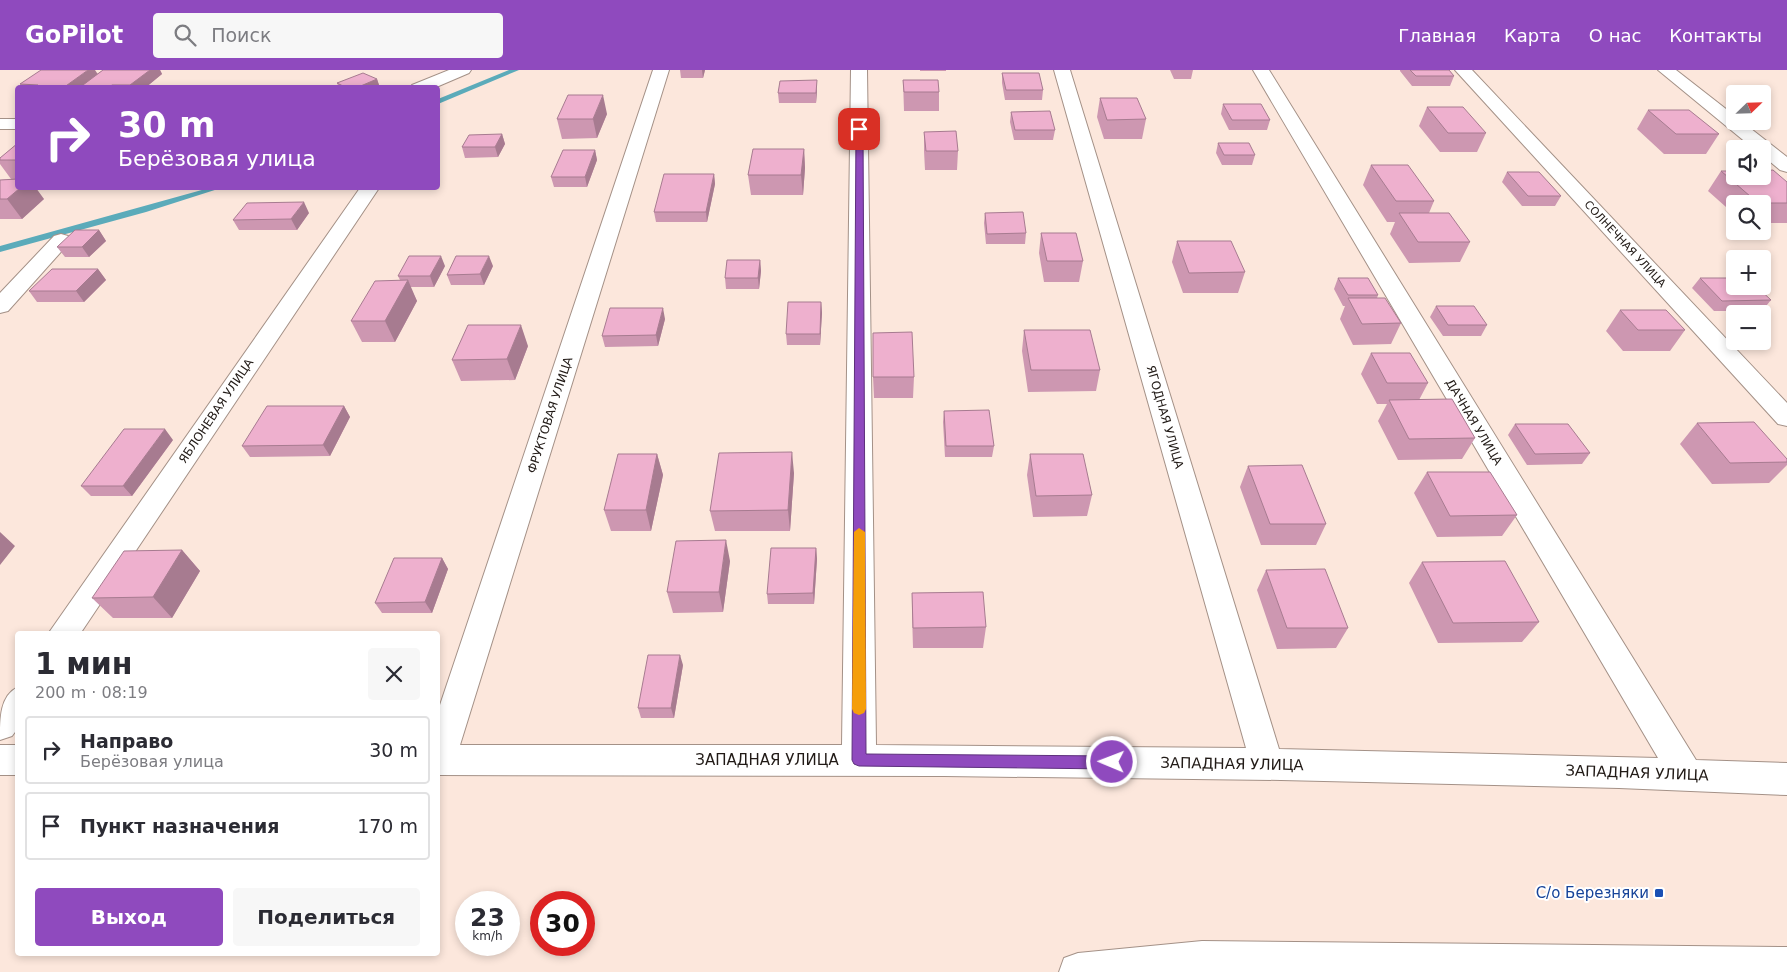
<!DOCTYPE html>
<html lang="ru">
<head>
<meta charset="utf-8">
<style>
  :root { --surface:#fff; --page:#f7f7f7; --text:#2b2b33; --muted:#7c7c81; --line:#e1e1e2; --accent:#8f4abe }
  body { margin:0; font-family:"DejaVu Sans",sans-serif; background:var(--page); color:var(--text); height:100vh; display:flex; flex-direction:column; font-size:19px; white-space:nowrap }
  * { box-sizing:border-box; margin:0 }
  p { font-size:16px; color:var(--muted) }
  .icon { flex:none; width:28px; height:28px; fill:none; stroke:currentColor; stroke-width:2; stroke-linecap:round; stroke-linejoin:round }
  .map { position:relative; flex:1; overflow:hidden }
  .details { position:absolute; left:15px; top:561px; width:425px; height:325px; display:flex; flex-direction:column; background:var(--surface); border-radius:5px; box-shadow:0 2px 8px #0003 }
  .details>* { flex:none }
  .banner { position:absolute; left:15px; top:15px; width:425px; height:105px; border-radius:5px; box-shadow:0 2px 8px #0003; background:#8f4abe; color:#fff; overflow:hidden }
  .needle { width:32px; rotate:67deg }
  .fabs { position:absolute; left:1726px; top:15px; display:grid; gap:10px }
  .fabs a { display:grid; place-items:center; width:45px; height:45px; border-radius:5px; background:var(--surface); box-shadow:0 2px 8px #0003; font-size:25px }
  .speed { position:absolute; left:455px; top:821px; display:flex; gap:10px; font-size:25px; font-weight:700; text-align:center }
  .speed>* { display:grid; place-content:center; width:65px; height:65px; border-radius:50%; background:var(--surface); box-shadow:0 2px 8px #0003; line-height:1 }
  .speed small { font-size:12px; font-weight:400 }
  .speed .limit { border:8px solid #d22; background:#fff; color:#111 }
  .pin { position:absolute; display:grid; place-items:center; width:42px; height:42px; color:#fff; margin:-21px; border-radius:10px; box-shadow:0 2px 8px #0006 }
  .me { position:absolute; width:55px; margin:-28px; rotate:271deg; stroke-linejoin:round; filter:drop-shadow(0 0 4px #0008) }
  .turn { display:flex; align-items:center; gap:18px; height:105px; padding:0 20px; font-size:22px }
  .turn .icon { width:65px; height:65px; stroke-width:2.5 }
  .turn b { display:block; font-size:35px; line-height:42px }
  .round { display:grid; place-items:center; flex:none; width:52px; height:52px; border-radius:5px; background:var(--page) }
  .head { display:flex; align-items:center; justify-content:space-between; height:85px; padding:0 20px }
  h1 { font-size:30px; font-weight:700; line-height:38px }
  .primary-button { display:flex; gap:10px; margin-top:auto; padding:10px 20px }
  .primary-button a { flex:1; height:58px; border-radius:5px; background:var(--accent); color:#fff; font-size:20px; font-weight:700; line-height:58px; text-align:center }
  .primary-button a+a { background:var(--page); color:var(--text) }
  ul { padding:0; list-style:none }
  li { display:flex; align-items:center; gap:15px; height:68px; margin:0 10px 8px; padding:0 10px; border:2px solid var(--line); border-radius:5px }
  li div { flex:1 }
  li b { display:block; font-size:19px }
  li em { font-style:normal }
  header { display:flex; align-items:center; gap:30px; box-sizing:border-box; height:70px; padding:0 25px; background:var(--accent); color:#fff }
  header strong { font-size:24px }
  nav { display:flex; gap:28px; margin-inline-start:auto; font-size:18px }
  .search { width:350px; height:45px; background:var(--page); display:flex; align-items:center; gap:12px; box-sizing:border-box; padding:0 18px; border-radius:5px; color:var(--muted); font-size:19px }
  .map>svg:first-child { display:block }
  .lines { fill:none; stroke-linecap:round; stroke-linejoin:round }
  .stream { fill:#5babba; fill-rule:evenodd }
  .minor-casing { stroke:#a49187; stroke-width:2 }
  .minor { fill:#fff; fill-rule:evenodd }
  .wall { fill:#cd97b1 }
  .shaded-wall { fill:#a77b90 }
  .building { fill:#eeb0ce; stroke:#a77b90 }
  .route { fill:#8f4abe; stroke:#5d307c }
  .slow { fill:#f59e0b }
  .transit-dot { fill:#1a4fb4; stroke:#fff; stroke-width:2 }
  .labels { text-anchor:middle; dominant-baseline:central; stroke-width:4; stroke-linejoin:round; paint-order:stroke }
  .far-street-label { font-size:11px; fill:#211a16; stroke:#fff }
  .street-label { font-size:12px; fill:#211a16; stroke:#fff }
  .near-street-label { font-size:15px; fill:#211a16; stroke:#fff }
  .near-transit-label { font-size:15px; fill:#164399; stroke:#fff; text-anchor:end }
</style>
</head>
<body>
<header>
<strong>GoPilot</strong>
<div class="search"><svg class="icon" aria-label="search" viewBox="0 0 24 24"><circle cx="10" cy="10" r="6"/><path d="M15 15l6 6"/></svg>Поиск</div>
<nav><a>Главная</a><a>Карта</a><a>О нас</a><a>Контакты</a></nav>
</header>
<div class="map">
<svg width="1787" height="902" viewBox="0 0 1787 902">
  <rect width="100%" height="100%" fill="#fce7dc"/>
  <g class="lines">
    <path class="stream" d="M 509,0 L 519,0 L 438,34 L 438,29 Z
      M 209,118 L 221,118 L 146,142 L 0,182 L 0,176 Z"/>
    <g class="minor-casing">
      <path id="minor" d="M 449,0 L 471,0 L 469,3 L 434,18 L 410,18 L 412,15 Z
        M 653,0 L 669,0 L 460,675 L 842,675 L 851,0 L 867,0 L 876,675 L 1246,678 L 1054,0 L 1070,0 L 1279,679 L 1658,688 L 1253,0 L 1269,0 L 1696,690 L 1787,693 L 1787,725 L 1619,718 L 1281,710 L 944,706 L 438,705 L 438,641 Z
        M 1455,0 L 1472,0 L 1787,333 L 1787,356 L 1778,354 Z
        M 1658,0 L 1676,0 L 1735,46 L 1735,51 L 1741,51 L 1787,87 L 1787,102 L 1780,100 L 1762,85 L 1762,79 L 1754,79 Z
        M 0,49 L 18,49 L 18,59 L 0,59 Z
        M 360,118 L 379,118 L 80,564 L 48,564 Z
        M 61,164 L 68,166 L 71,170 L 68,174 L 8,241 L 0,243 L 0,223 L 54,166 Z
        M 18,617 L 18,658 L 12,666 L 0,670 C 0,647 0,626 18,617 Z
        M 0,675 L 18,675 L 18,705 L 0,705 Z
        M 1202,871 L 1787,877 L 1787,902 L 1059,902 L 1064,888 L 1078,883 Z"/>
    </g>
    <use href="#minor" class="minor"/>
  </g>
  <path class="wall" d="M 103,0 L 160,0 L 162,4 L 145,18 L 22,18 L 20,14 L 97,4 Z
    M 680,0 L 705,0 L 703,8 L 681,8 Z
    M 920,0 L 946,0 L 946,1 L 920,1 Z
    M 1170,0 L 1193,0 L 1191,9 L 1174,9 Z
    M 1400,0 L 1449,0 L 1454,6 L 1450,16 L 1412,16 L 1400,1 Z
    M 1002,3 L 1043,20 L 1042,30 L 1005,30 L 1002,13 Z
    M 377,9 L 380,18 L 339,18 L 337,13 Z
    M 903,10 L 939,22 L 939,41 L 904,41 Z
    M 817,20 L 816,33 L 779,33 L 778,23 Z
    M 1100,28 L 1146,49 L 1142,69 L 1104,69 L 1097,47 Z
    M 1223,34 L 1270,50 L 1267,60 L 1229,60 L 1221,44 Z
    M 1427,37 L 1486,63 L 1477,82 L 1440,82 L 1419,56 Z
    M 1648,40 L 1719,64 L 1706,84 L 1664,84 L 1637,59 Z
    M 1011,42 L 1055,60 L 1053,70 L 1014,70 L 1010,52 Z
    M 607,44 L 597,68 L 562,69 L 557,49 Z
    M 924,62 L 958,81 L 957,100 L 925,100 L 924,81 Z
    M 502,64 L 505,74 L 498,87 L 465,88 L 462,77 Z
    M 18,73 L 18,118 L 44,129 L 22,149 L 0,149 L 0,110 L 11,109 L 0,94 L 0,88 Z
    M 1218,73 L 1255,85 L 1252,95 L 1222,95 L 1216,83 Z
    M 804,79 L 805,98 L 803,125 L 751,125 L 748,105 Z
    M 595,80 L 597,90 L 587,117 L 554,117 L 551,107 Z
    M 1371,95 L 1434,131 L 1429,143 L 1470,172 L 1460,192 L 1409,193 L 1390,164 L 1395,152 L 1387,152 L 1363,115 Z
    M 1721,101 L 1787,112 L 1787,153 L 1762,153 L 1762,134 L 1735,134 L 1735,145 L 1708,121 Z
    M 1507,102 L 1561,126 L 1555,136 L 1522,136 L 1502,112 Z
    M 714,104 L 715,114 L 707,152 L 656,152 L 654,142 Z
    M 309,143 L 297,160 L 239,160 L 233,150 Z
    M 985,143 L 1026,163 L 1025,174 L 986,174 L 984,153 Z
    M 99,160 L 106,171 L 89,187 L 65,187 L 57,177 Z
    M 1041,163 L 1083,191 L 1079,212 L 1044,212 L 1039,183 Z
    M 1177,171 L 1245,202 L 1238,223 L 1183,223 L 1172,192 Z
    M 760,190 L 761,201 L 759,219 L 726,219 L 725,208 Z
    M 445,196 L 434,217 L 410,217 L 417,231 L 395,272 L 362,272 L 351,251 L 400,210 L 398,206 Z
    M 493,196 L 484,215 L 451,215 L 447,205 Z
    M 98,199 L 106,210 L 84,232 L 37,232 L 29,221 Z
    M 1338,208 L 1378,225 L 1377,228 L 1401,253 L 1391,274 L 1353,275 L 1340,249 L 1345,236 L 1343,236 L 1334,219 Z
    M 1700,208 L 1771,230 L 1762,241 L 1714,241 L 1692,218 Z
    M 821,232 L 822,243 L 820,275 L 787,275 L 786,264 Z
    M 1436,236 L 1487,255 L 1481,266 L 1443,266 L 1430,247 Z
    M 1620,240 L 1685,260 L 1670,281 L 1623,281 L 1606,261 Z
    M 665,249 L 658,276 L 605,277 L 602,266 Z
    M 1024,260 L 1100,300 L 1096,321 L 1028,322 L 1022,281 Z
    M 528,276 L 515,310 L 461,311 L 452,290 Z
    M 1371,283 L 1428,313 L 1419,330 L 1475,368 L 1462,389 L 1398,390 L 1378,351 L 1387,334 L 1377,334 L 1361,304 Z
    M 873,307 L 914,307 L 913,328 L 874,328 Z
    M 344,336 L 350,347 L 330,386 L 250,387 L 242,376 Z
    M 944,341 L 994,376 L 992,387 L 945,387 L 943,352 Z
    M 1697,353 L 1787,389 L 1787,395 L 1769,413 L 1712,414 L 1680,374 Z
    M 1515,354 L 1590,383 L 1582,394 L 1527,395 L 1508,365 Z
    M 173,370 L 132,426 L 91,426 L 81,416 Z
    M 657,384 L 663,405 L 651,461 L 611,461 L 604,440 Z
    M 1030,384 L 1092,425 L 1087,446 L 1033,447 L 1027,405 Z
    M 1248,396 L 1326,454 L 1316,475 L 1261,475 L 1240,417 Z
    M 1427,402 L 1517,445 L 1502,466 L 1437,467 L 1414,423 Z
    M 794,403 L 790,461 L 715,461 L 710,441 Z
    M 816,478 L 817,489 L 814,534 L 768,534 L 767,524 Z
    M 182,480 L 200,501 L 172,548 L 113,548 L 92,528 Z
    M 442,488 L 448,499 L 432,543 L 382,543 L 375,533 Z
    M 730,491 L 723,542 L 673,543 L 667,522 Z
    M 1422,492 L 1539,552 L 1522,572 L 1438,573 L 1409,513 Z
    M 1266,500 L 1348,558 L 1336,578 L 1277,579 L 1257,520 Z
    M 912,523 L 986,557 L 983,578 L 913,578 L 912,543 Z
    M 683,595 L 674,648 L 641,648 L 638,638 Z"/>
  <path class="shaded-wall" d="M 88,0 L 95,0 L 99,6 L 83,18 L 63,18 Z
    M 150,0 L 160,0 L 162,4 L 145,18 L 132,18 L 130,15 Z
    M 702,0 L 705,0 L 703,8 Z
    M 377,9 L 380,18 L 356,18 Z
    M 817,10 L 817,20 L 816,33 L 816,23 Z
    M 603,25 L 607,44 L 597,68 L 593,49 Z
    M 502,64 L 505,74 L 498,87 L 495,77 Z
    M 804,79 L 805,98 L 803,125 L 801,105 Z
    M 595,80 L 597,90 L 587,117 L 585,107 Z
    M 714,104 L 715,114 L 707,152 L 706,142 Z
    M 20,118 L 36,118 L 44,129 L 22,149 L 7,129 Z
    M 304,132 L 309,143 L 297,160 L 291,149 Z
    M 99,160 L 106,171 L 89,187 L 82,177 Z
    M 441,186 L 445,196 L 434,217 L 430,206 Z
    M 489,186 L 493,196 L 484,215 L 480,204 Z
    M 760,190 L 761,201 L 759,219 L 758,208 Z
    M 98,199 L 106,210 L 84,232 L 76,221 Z
    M 408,210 L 417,231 L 395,272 L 385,251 Z
    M 821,232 L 822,243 L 820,275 L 820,264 Z
    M 663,238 L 665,249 L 658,276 L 656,265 Z
    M 521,255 L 528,276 L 515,310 L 507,289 Z
    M 344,336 L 350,347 L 330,386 L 323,375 Z
    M 165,359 L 173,370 L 132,426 L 123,416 Z
    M 792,382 L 794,403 L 790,461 L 788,440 Z
    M 657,384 L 663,405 L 651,461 L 646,440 Z
    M 0,462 L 15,476 L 0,495 Z
    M 726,470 L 730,491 L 723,542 L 719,522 Z
    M 816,478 L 817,489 L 814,534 L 813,523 Z
    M 182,480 L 200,501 L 172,548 L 153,527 Z
    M 442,488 L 448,499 L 432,543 L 425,532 Z
    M 680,585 L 683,595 L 674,648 L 671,638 Z"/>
  <path class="building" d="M 41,0 L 88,0 L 63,18 L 34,18 L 38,15 L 20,14 Z
    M 103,0 L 150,0 L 130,15 L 112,15 L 108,18 L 79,18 Z
    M 1410,0 L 1449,0 L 1454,6 L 1416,6 Z
    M 363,3 L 377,9 L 356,18 L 347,18 L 337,13 Z
    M 1002,3 L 1039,3 L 1043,20 L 1006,20 Z
    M 817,10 L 816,23 L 778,23 L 780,11 Z
    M 903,10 L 938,10 L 939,22 L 904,22 Z
    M 568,25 L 603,25 L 593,49 L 557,49 Z
    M 1100,28 L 1137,28 L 1146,49 L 1107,50 Z
    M 1223,34 L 1261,34 L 1270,50 L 1232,50 Z
    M 1427,37 L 1463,37 L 1486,63 L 1448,63 Z
    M 1648,40 L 1689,40 L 1719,64 L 1676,64 Z
    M 1050,41 L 1055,60 L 1015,60 L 1011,42 Z
    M 956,61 L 958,81 L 926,81 L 924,62 Z
    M 502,64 L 495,77 L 462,77 L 469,65 Z
    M 18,73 L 18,90 L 0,90 L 0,88 Z
    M 1218,73 L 1249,73 L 1255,85 L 1224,85 Z
    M 753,79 L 804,79 L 801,105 L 748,105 Z
    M 563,80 L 595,80 L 585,107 L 551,107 Z
    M 1371,95 L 1408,95 L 1434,131 L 1396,131 Z
    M 1773,100 L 1787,112 L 1787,133 L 1758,133 L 1721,101 L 1735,101 L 1735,106 L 1762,106 L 1762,101 Z
    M 1507,102 L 1539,102 L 1561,126 L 1528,126 Z
    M 664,104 L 714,104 L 706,142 L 654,142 Z
    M 18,109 L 18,118 L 20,118 L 7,129 L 0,129 L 0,110 Z
    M 304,132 L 291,149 L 233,150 L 247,133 Z
    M 1023,142 L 1026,163 L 987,164 L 985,143 Z
    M 1399,143 L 1449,143 L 1470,172 L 1418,172 Z
    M 75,160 L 99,160 L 82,177 L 57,177 Z
    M 1041,163 L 1076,163 L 1083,191 L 1047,191 Z
    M 1177,171 L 1231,171 L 1245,202 L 1189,203 Z
    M 409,186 L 441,186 L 430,206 L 398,206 Z
    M 456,186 L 489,186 L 480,204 L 447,205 Z
    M 727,190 L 760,190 L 758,208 L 725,208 Z
    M 52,199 L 98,199 L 76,221 L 29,221 Z
    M 1338,208 L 1368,208 L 1378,225 L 1348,225 Z
    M 1700,208 L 1735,208 L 1735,216 L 1756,216 L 1771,230 L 1722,231 Z
    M 408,210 L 385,251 L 351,251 L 375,211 Z
    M 1348,228 L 1385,228 L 1401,253 L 1362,254 Z
    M 788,232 L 821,232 L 820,264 L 786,264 Z
    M 1436,236 L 1474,236 L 1487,255 L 1448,255 Z
    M 610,238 L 663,238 L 656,265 L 602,266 Z
    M 1620,240 L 1666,240 L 1685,260 L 1638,260 Z
    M 468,255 L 521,255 L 507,289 L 452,290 Z
    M 1024,260 L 1090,260 L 1100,300 L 1031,300 Z
    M 912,262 L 914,307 L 873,307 L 873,263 Z
    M 1371,283 L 1410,283 L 1428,313 L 1387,313 Z
    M 1452,329 L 1475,368 L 1409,369 L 1389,330 Z
    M 267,336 L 344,336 L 323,375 L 242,376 Z
    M 989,340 L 994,376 L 946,376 L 944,341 Z
    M 1754,352 L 1787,389 L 1787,392 L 1730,393 L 1697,353 Z
    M 1515,354 L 1568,354 L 1590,383 L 1535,384 Z
    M 124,359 L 165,359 L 123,416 L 81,416 Z
    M 792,382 L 788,440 L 710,441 L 719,383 Z
    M 618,384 L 657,384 L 646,440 L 604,440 Z
    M 1030,384 L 1083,384 L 1092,425 L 1036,426 Z
    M 1302,395 L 1326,454 L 1270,454 L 1248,396 Z
    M 1427,402 L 1490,402 L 1517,445 L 1450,446 Z
    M 726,470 L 719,522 L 667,522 L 676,471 Z
    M 771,478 L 816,478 L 813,523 L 767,524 Z
    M 182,480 L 153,527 L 92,528 L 124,481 Z
    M 394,488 L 442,488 L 425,532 L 375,533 Z
    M 1505,491 L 1539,552 L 1453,553 L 1422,492 Z
    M 1325,499 L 1348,558 L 1287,558 L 1266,500 Z
    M 983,522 L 986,557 L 913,558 L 912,523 Z
    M 648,585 L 680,585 L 671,638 L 638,638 Z"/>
  <path class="route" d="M 859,57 L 863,59 L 866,684 L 1112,686 L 1117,688 L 1119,692 L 1117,697 L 1112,699 L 859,696 L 854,694 L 852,690 L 856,59 Z"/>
  <path class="slow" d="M 859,458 L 865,462 L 866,639 L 864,643 L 859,645 L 854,643 L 852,639 L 854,462 Z"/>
  <rect class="transit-dot" x="1654" y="818" width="10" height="10" rx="2.5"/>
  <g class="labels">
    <g class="far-street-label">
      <text transform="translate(1625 174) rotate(47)">СОЛНЕЧНАЯ УЛИЦА</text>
    </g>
    <g class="street-label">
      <text transform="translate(216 341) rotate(-56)">ЯБЛОНЕВАЯ УЛИЦА</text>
      <text transform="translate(550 345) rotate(-72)">ФРУКТОВАЯ УЛИЦА</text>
      <text transform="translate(1165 347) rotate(74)">ЯГОДНАЯ УЛИЦА</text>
      <text transform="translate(1474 352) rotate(59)">ДАЧНАЯ УЛИЦА</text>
    </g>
    <g class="near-street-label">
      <text x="767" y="690">ЗАПАДНАЯ УЛИЦА</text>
      <text transform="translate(1232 694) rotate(1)">ЗАПАДНАЯ УЛИЦА</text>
      <text transform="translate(1637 703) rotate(2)">ЗАПАДНАЯ УЛИЦА</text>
    </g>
    <g class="near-transit-label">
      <text x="1649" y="823">С/о Березняки</text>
    </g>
  </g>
</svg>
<div class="fabs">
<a><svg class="needle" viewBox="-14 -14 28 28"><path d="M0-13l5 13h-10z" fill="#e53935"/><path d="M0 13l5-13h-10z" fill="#7c7c81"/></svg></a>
<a><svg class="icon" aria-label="sound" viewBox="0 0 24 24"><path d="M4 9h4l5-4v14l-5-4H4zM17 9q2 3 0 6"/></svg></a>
<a><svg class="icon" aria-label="search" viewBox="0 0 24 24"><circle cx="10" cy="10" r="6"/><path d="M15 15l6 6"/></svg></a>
<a>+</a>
<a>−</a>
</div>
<div class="speed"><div>23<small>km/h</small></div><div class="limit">30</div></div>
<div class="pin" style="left:859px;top:59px;background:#d93025"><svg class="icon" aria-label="arrive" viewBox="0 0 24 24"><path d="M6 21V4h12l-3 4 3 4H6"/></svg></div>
<svg class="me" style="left:1112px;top:692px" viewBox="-20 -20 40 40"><circle r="17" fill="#8f4abe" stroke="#fff" stroke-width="3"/><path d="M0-11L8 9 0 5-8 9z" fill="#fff"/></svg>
<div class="banner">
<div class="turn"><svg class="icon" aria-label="right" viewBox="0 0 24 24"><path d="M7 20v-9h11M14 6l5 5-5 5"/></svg><div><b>30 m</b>Берёзовая улица</div></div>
</div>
<section class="details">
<div class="head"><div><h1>1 мин</h1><p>200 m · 08:19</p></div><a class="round"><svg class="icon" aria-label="close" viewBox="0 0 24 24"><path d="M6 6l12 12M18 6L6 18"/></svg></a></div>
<ul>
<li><svg class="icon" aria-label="right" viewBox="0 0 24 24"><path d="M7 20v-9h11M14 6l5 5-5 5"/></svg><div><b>Направо</b><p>Берёзовая улица</p></div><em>30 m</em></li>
<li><svg class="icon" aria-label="arrive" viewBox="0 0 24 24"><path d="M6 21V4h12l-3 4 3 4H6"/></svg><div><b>Пункт назначения</b></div><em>170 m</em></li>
</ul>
<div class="primary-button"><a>Выход</a><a>Поделиться</a></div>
</section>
</div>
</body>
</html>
